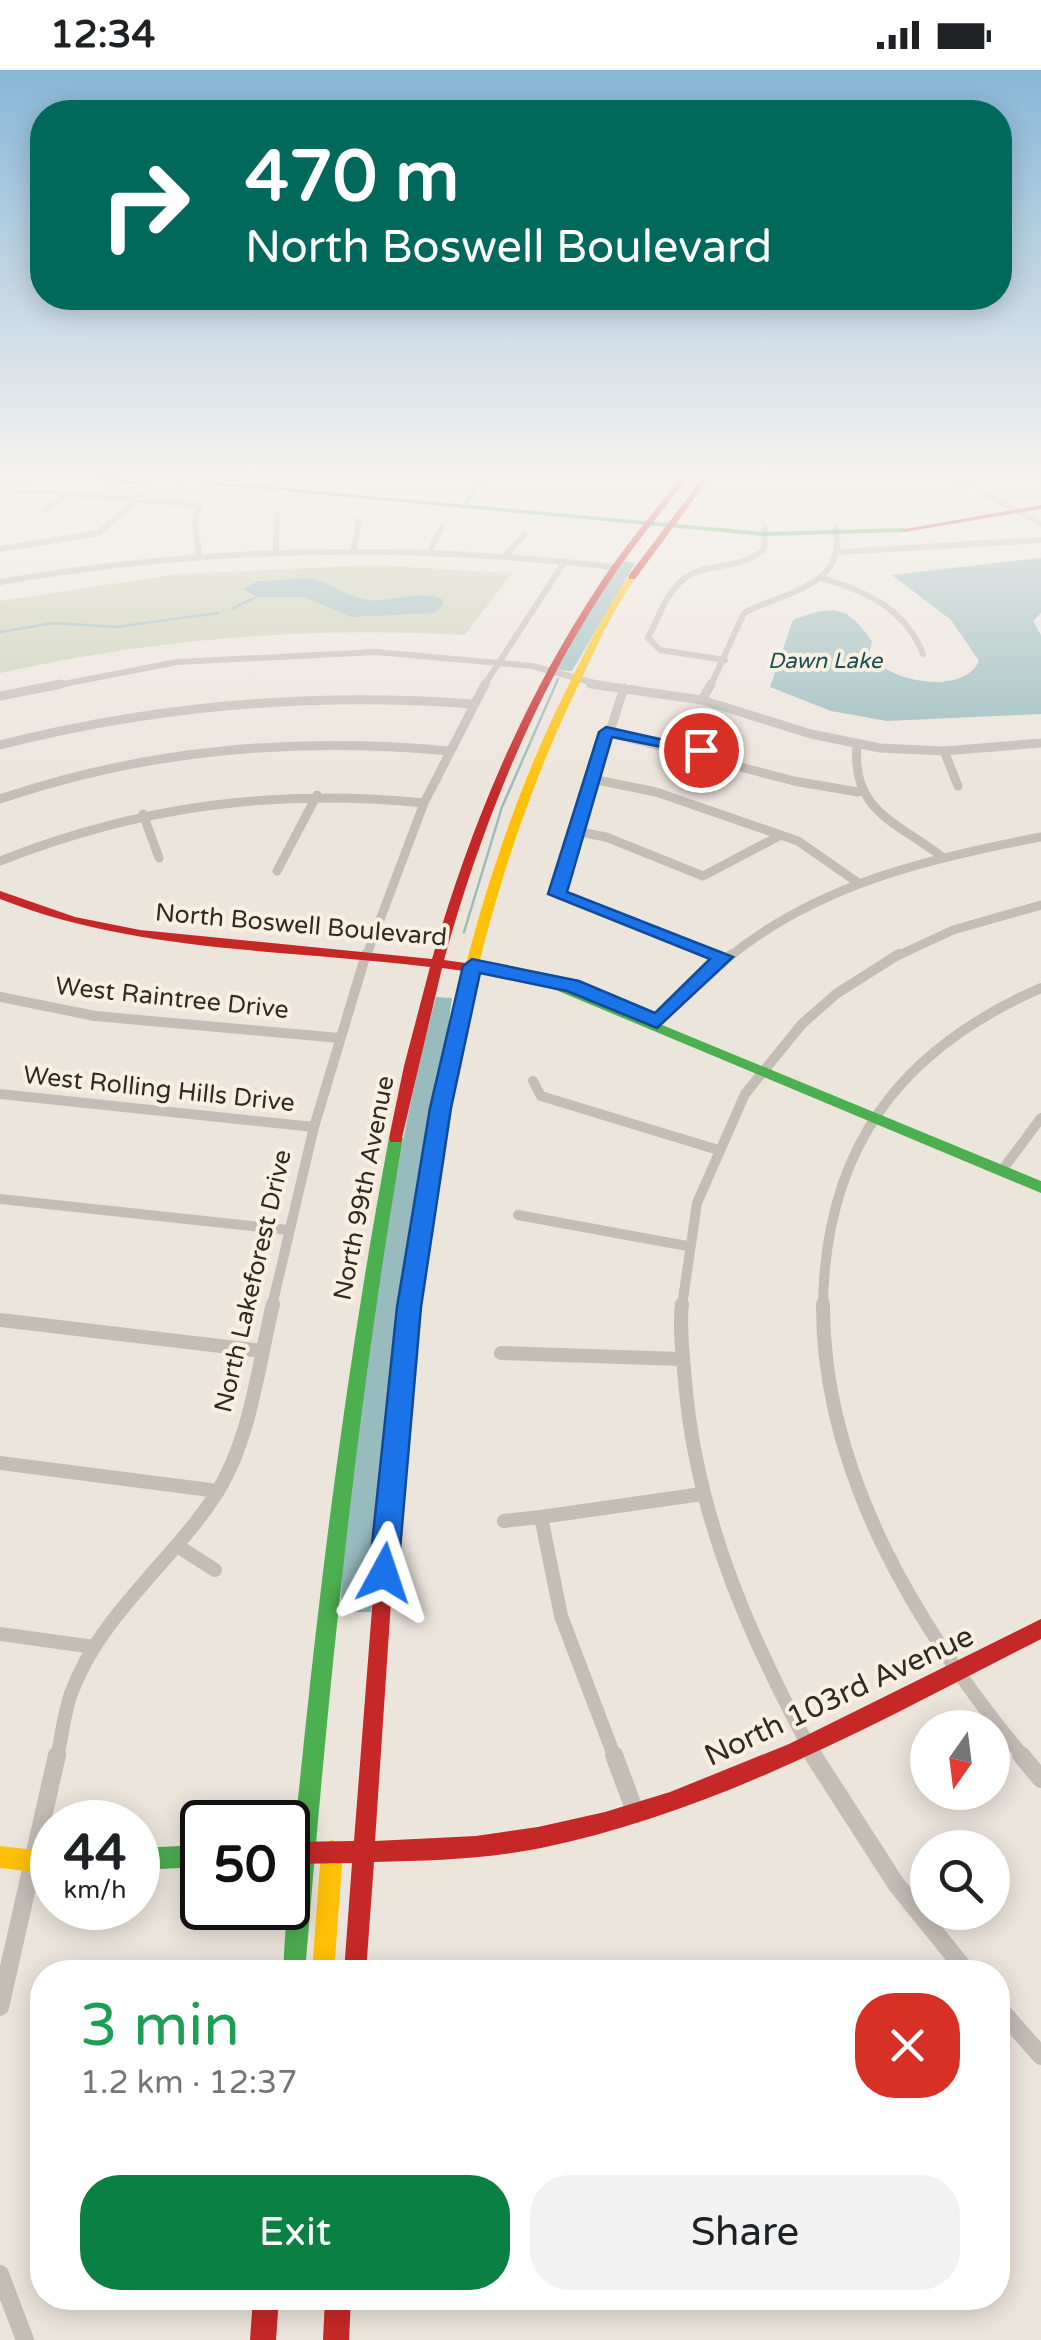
<!DOCTYPE html>
<html lang="en">
<head>
<meta charset="utf-8">
<style>
  :root { --surface:#fff; --page:#f2f2f2; --text:#202124; --muted:#757577; --accent:#0b8043 }
  body { margin:0; font-family:"Varela Round",sans-serif; background:var(--page); color:var(--text); height:100vh; display:flex; flex-direction:column; font-size:38px; white-space:nowrap }
  * { box-sizing:border-box; margin:0 }
  p { font-size:32px; color:var(--muted) }
  .icon { flex:none; width:55px; height:55px; fill:none; stroke:currentColor; stroke-width:2; stroke-linecap:round; stroke-linejoin:round }
  .map { position:relative; flex:1; overflow:hidden }
  .sheet { position:absolute; left:30px; top:1890px; width:980px; height:350px; display:flex; flex-direction:column; background:var(--surface); border-radius:40px; box-shadow:0 5px 25px #0003 }
  .sheet>* { flex:none }
  .top-card { position:absolute; left:30px; top:30px; width:982px; height:210px; border-radius:40px; box-shadow:0 5px 25px #0003; background:#00695c; color:#fff; overflow:hidden }
  .needle { width:65px; rotate:194deg }
  .buttons { position:absolute; left:910px; top:1640px; display:grid; gap:20px }
  .buttons a { display:grid; place-items:center; width:100px; height:100px; border-radius:50%; background:var(--surface); box-shadow:0 5px 25px #0003; font-size:50px }
  .speed { position:absolute; left:30px; top:1730px; display:flex; gap:20px; font-size:50px; font-weight:700; text-align:center }
  .speed>* { display:grid; place-content:center; width:130px; height:130px; border-radius:50%; background:var(--surface); box-shadow:0 5px 25px #0003; line-height:1 }
  .speed small { font-size:25px; font-weight:400 }
  .speed .limit { border:5px solid #111; border-radius:15px; background:#fff; color:#111 }
  .pin { position:absolute; display:grid; place-items:center; width:85px; height:85px; color:#fff; margin:-42px; border:5px solid #fff; border-radius:50%; box-shadow:0 2px 10px #0007 }
  .me { position:absolute; width:110px; margin:-55px; rotate:5deg; stroke-linejoin:round; filter:drop-shadow(0 0 8px #0008) }
  .turn { display:flex; align-items:center; gap:35px; height:210px; padding:0 50px; font-size:45px }
  .turn .icon { width:130px; height:130px; stroke-width:2.5 }
  .turn b { display:block; font-size:70px; line-height:85px }
  .round { display:grid; place-items:center; flex:none; width:105px; height:105px; border-radius:40px; background:var(--page) }
  .overview { display:flex; align-items:center; justify-content:space-between; height:170px; padding:0 50px }
  h1 { font-size:60px; font-weight:600; line-height:75px; color:#1e9e55 }
  .button { display:flex; gap:20px; margin-top:auto; padding:20px 50px }
  .button a { flex:1; height:115px; border-radius:40px; background:var(--accent); color:#fff; font-size:40px; font-weight:600; line-height:115px; text-align:center }
  .button a+a { background:var(--page); color:var(--text) }
  .status { display:flex; justify-content:space-between; align-items:center; height:70px; padding:0 50px; background:var(--surface); direction:ltr }
  .status svg { height:28px; fill:currentColor }
  .map>svg:first-child { display:block }
  .green { fill:#cbd1b6 }
  .water { fill:#98bbbd }
  .lines { fill:none; stroke-linecap:round; stroke-linejoin:round }
  .stream { stroke:#98bbbd; stroke-width:2.5 }
  .street-far4 { stroke:#c4bdb6; stroke-width:6 }
  .street-far3 { stroke:#c4bdb6; stroke-width:9 }
  .street-far2 { stroke:#c4bdb6; stroke-width:10 }
  .street-far1 { stroke:#c4bdb6; stroke-width:14 }
  .street { stroke:#c4bdb6; stroke-width:18 }
  .fast { fill:#4caf50; fill-rule:evenodd }
  .slow { fill:#ffc107; fill-rule:evenodd }
  .jam { fill:#c62828; fill-rule:evenodd }
  .route { fill:#1a73e8; stroke:#114b97; stroke-width:2.5 }
  .labels { text-anchor:middle; dominant-baseline:central; stroke-width:8; stroke-linejoin:round; paint-order:stroke }
  .far-water-label { font-size:22px; font-style:italic; fill:#194f57; stroke:#faf0e2 }
  .street-label { font-size:25px; fill:#342a25; stroke:#faf0e2 }
  .near-street-label { font-size:30px; fill:#342a25; stroke:#faf0e2 }
</style>
</head>
<body>
<div class="status"><b>12:34</b><svg viewBox="0 0 49 12"><path d="M0 12V9h3v3zM5 12V6h3v6zM10 12V3h3v9zM15 12V0h3v12zM26 1h20v11H26zM47 4h2v5h-2z"/></svg></div>
<div class="map">
<svg width="1041" height="2270" viewBox="0 0 1041 2270">
  <rect width="100%" height="100%" fill="#ece5dc"/>
  <path class="green" d="M 373,495 L 512,503 L 465,565 C 307,556 154,569 0,603 L 0,531 L 179,504 Z"/>
  <path class="water" d="M 1041,488 L 1041,543 L 1033,551 L 1041,565 L 1041,644 L 887,651 L 831,641 L 770,617 L 793,550 C 833,535 846,534 872,571 L 869,585 C 888,611 962,627 979,591 L 951,550 L 892,505 Z
    M 623,491 L 635,493 L 572,601 L 557,600 L 590,538 Z
    M 307,508 C 330,511 346,527 368,530 C 393,533 419,519 442,529 L 443,535 L 434,543 L 351,547 L 304,527 L 258,527 L 243,519 L 256,512 Z
    M 436,927 L 452,928 L 371,1542 L 341,1542 C 341,1459 354,1375 366,1293 C 384,1170 404,1047 436,927 Z"/>
  <g class="lines">
    <path class="stream" d="M 232,539 L 256,527
      M 0,562 L 54,553 L 116,557 L 218,543
      M 464,862 L 502,737 L 558,609"/>
    <path class="street-far4" d="M 954,406 L 1041,454
      M 0,418 L 199,435 L 195,452 L 199,485
      M 464,437 L 483,406
      M 47,440 L 66,423
      M 354,477 L 359,451
      M 0,479 L 99,463 L 154,414
      M 276,479 L 277,444
      M 431,479 L 441,458
      M 840,482 L 1041,470
      M 507,484 L 524,465
      M 822,508 C 867,522 905,538 923,584
      M 0,512 C 205,476 406,473 613,497
      M 725,590 L 660,580 L 648,568 C 658,549 665,526 681,511 C 705,490 740,502 764,479 L 765,458
      M 48,617 L 177,592 L 376,582 L 532,596 L 609,617
      M 483,617 L 565,491
      M 710,617 L 744,543 C 784,522 848,516 836,458"/>
    <path class="street-far3" d="M 591,614 L 702,630 L 811,664 L 880,678 L 944,681 L 1041,673
      M 624,618 L 557,824 L 723,887
      M 0,626 L 61,614
      M 702,630 L 711,614
      M 606,662 L 794,711 L 858,722
      M 857,674 C 851,741 895,751 941,786
      M 0,675 C 157,635 311,622 472,634
      M 944,681 L 958,716
      M 592,709 L 656,722 L 798,771 L 857,812
      M 0,729 C 148,679 294,667 449,681
      M 143,744 L 159,788
      M 574,761 L 606,767 L 703,806 L 781,765
      M 0,791 C 139,736 276,718 424,733
      M 277,801 L 317,725
      M 366,887 L 424,733 L 485,614
      M 729,887 C 819,814 930,788 1041,767
      M 895,887 L 953,860 L 1041,835"/>
    <path class="street-far2" d="M 716,884 L 723,887
      M 0,927 L 95,946 L 339,968
      M 657,952 L 732,884
      M 533,1011 L 541,1026 L 715,1079
      M 0,1024 L 314,1057
      M 1003,1099 L 1041,1048
      M 0,1129 L 288,1160
      M 518,1145 L 687,1176
      M 272,1236 L 314,1057 L 366,884
      M 682,1236 L 697,1133 L 745,1024 L 802,954 L 836,924 L 899,884
      M 823,1236 C 825,1079 899,980 1041,918"/>
    <path class="street-far1" d="M 682,1234 C 679,1259 683,1285 685,1311 C 696,1447 750,1569 815,1688
      M 823,1234 C 822,1403 919,1561 1024,1688
      M 0,1250 L 262,1281
      M 501,1283 L 681,1289
      M 0,1393 L 218,1421
      M 504,1451 L 541,1447
      M 179,1477 L 215,1500
      M 0,1564 L 94,1577
      M 57,1688 C 62,1666 64,1641 72,1621 C 101,1544 173,1491 216,1424 C 251,1369 258,1296 273,1234
      M 615,1688 L 561,1546 L 541,1447 L 702,1424"/>
    <path class="street" d="M 614,1685 L 636,1744
      M 813,1685 L 896,1814 L 967,1902
      M 1021,1685 L 1041,1709
      M 0,1937 L 57,1685
      M 998,1937 L 1041,1986
      M 0,2204 L 25,2270"/>
    <path class="fast" d="M 121,406 L 152,406 L 765,462 L 904,458 L 908,460 L 904,462 L 765,466 Z
      M 536,903 L 1041,1111 L 1041,1123 L 532,910 L 530,907 Z
      M 396,1063 L 403,1068 C 355,1344 328,1623 305,1902 L 283,1902 C 287,1822 297,1741 305,1661 C 326,1462 352,1265 389,1068 Z
      M 202,1775 L 202,1797 L 138,1800 L 138,1778 Z"/>
    <path class="slow" d="M 629,505 L 636,507 C 613,540 596,577 579,614 C 492,791 454,981 426,1175 L 423,1179 L 413,1179 L 410,1175 C 441,979 480,791 570,612 C 588,576 606,539 629,505 Z
      M 332,1770 L 340,1773 L 343,1781 L 334,1902 L 312,1902 L 321,1781 L 324,1773 Z
      M 0,1776 L 52,1782 L 52,1804 L 0,1798 Z"/>
    <path class="jam" d="M 65,406 L 97,406 L 139,412 L 135,414 Z
      M 682,406 L 689,406 C 663,441 634,474 610,511 C 533,626 481,757 444,890 L 536,903 L 542,907 L 536,911 L 442,898 L 401,1072 L 391,1072 L 389,1068 L 404,996 L 430,897 C 286,879 137,883 0,829 L 0,821 L 75,847 L 140,860 L 432,889 C 470,757 523,630 599,515 C 624,477 654,442 682,406 Z
      M 704,406 L 711,406 L 635,509 L 629,509 L 629,505 Z
      M 1041,435 L 1041,439 L 904,462 L 900,460 Z
      M 418,1169 L 423,1171 L 426,1175 L 394,1487 L 375,1771 L 476,1766 L 538,1757 L 605,1742 L 670,1722 L 789,1674 L 1041,1549 L 1041,1569 C 880,1651 720,1741 541,1778 C 487,1789 430,1791 374,1792 L 366,1902 L 344,1902 L 352,1793 L 288,1794 L 288,1772 L 354,1771 L 376,1487 L 410,1175 L 413,1171 Z
      M 253,2228 L 279,2228 L 276,2270 L 250,2270 Z
      M 325,2228 L 351,2228 L 349,2270 L 323,2270 Z"/>
  </g>
  <linearGradient id="sky" x2="0" y2="1"><stop stop-color="#88b7d7"/><stop offset="0.56" stop-color="#f6f3ef"/><stop offset="1" stop-color="#f6f3ef" stop-opacity="0"/></linearGradient>
  <rect width="1041" height="724" fill="url(#sky)"/>
  <path class="route" d="M 606,657 L 709,680 L 701,685 L 612,667 L 567,822 L 733,887 L 657,958 L 567,921 L 480,903 L 451,1038 L 421,1237 L 398,1503 L 394,1513 L 384,1517 L 374,1513 L 369,1503 L 397,1237 L 430,1038 L 463,896 L 472,889 L 579,911 L 655,943 L 710,889 L 548,824 L 599,662 Z"/>
  <g class="labels">
    <g class="far-water-label">
      <text x="825" y="591">Dawn Lake</text>
    </g>
    <g class="street-label">
      <text transform="translate(301 855) rotate(5)">North Boswell Boulevard</text>
      <text transform="translate(172 928) rotate(6)">West Raintree Drive</text>
      <text transform="translate(159 1019) rotate(6)">West Rolling Hills Drive</text>
      <text transform="translate(364 1118) rotate(-79)">North 99th Avenue</text>
      <text transform="translate(253 1211) rotate(-77)">North Lakeforest Drive</text>
    </g>
    <g class="near-street-label">
      <text transform="translate(839 1626) rotate(-25)">North 103rd Avenue</text>
    </g>
  </g>
</svg>
<div class="buttons">
<a><svg class="needle" viewBox="-14 -14 28 28"><path d="M0-13l5 13h-10z" fill="#e53935"/><path d="M0 13l5-13h-10z" fill="#757577"/></svg></a>
<a><svg class="icon" aria-label="search" viewBox="0 0 24 24"><circle cx="10" cy="10" r="6"/><path d="M15 15l6 6"/></svg></a>
</div>
<div class="speed"><div>44<small>km/h</small></div><div class="limit">50</div></div>
<div class="pin" style="left:701px;top:680px;background:#d93025"><svg class="icon" aria-label="arrive" viewBox="0 0 24 24"><path d="M6 21V4h12l-3 4 3 4H6"/></svg></div>
<svg class="me" style="left:384px;top:1503px" viewBox="-20 -20 40 40"><path d="M0-17L14 15 0 8-14 15z" fill="#1a73e8" stroke="#fff" stroke-width="4"/></svg>
<div class="top-card">
<div class="turn"><svg class="icon" aria-label="right" viewBox="0 0 24 24"><path d="M7 20v-9h11M14 6l5 5-5 5"/></svg><div><b>470 m</b>North Boswell Boulevard</div></div>
</div>
<section class="sheet">
<div class="overview"><div><h1>3 min</h1><p>1.2 km · 12:37</p></div><a class="round" style="background:#d93025;color:#fff"><svg class="icon" aria-label="close" viewBox="0 0 24 24"><path d="M6 6l12 12M18 6L6 18"/></svg></a></div>
<div class="button"><a>Exit</a><a>Share</a></div>
</section>
</div>
</body>
</html>
